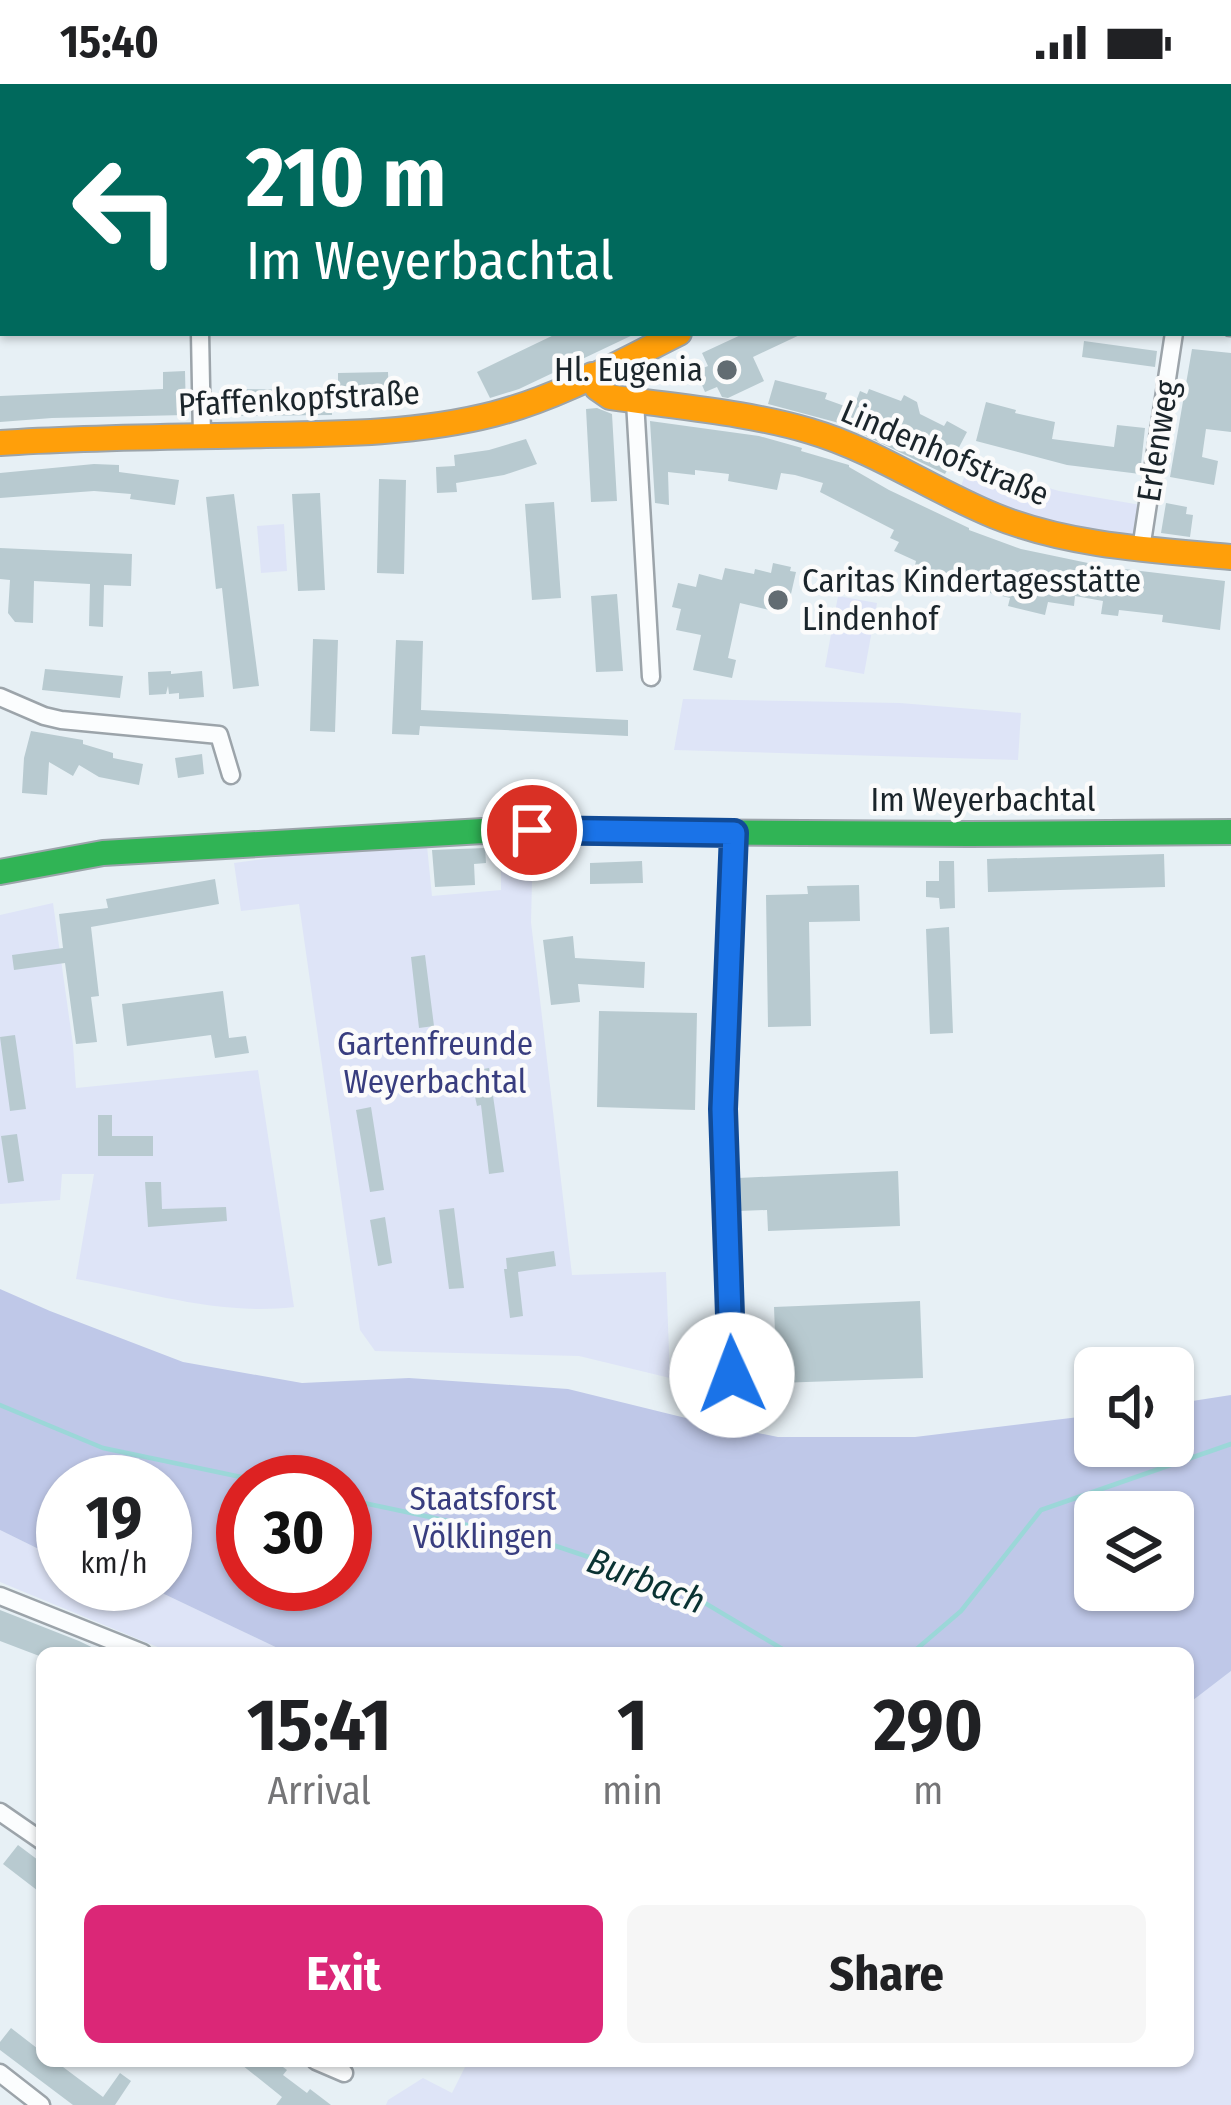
<!DOCTYPE html>
<html lang="en">
<head>
<meta charset="utf-8">
<style>
  :root { --surface:#fff; --page:#f6f6f6; --text:#202124; --muted:#757577; --accent:#db2777 }
  body { margin:0; font-family:"Fira Sans Condensed",sans-serif; background:var(--page); color:var(--text); height:100vh; display:flex; flex-direction:column; font-size:45px; white-space:nowrap }
  * { box-sizing:border-box; margin:0 }
  p { font-size:39px; color:var(--muted) }
  .icon { flex:none; width:66px; height:66px; fill:none; stroke:currentColor; stroke-width:2; stroke-linecap:round; stroke-linejoin:round }
  .map { position:relative; flex:1; overflow:hidden }
  .details { position:absolute; left:36px; top:1563px; width:1158px; height:420px; display:flex; flex-direction:column; background:var(--surface); border-radius:18px; box-shadow:0 3px 9px #0004 }
  .details>* { flex:none }
  .hud { position:absolute; left:0px; top:0px; width:1233px; height:252px; box-shadow:0 3px 9px #0004; background:#00695c; color:#fff; overflow:hidden }
  .controls { position:absolute; left:1074px; top:1263px; display:grid; gap:24px }
  .controls a { display:grid; place-items:center; width:120px; height:120px; border-radius:18px; background:var(--surface); box-shadow:0 3px 9px #0004; font-size:60px }
  .speed { position:absolute; left:36px; top:1371px; display:flex; gap:24px; font-size:60px; font-weight:700; text-align:center }
  .speed>* { display:grid; place-content:center; width:156px; height:156px; border-radius:50%; background:var(--surface); box-shadow:0 3px 9px #0004; line-height:1 }
  .speed small { font-size:30px; font-weight:400 }
  .speed .limit { border:18px solid #d22; background:#fff; color:#111 }
  .pin { position:absolute; display:grid; place-items:center; width:102px; height:102px; color:#fff; margin:-51px; border:6px solid #fff; border-radius:50%; box-shadow:0 3px 12px #0007 }
  .me { position:absolute; width:132px; margin:-66px; rotate:358deg; stroke-linejoin:round; filter:drop-shadow(0 0 9px #0008) }
  .turn { display:flex; align-items:center; gap:42px; height:252px; padding:0 48px; font-size:54px }
  .turn .icon { width:156px; height:156px; stroke-width:2.5 }
  .turn b { display:block; font-size:84px; line-height:102px }
  .eta { display:flex; justify-content:space-evenly; align-items:center; height:204px; text-align:center }
  .eta b { font-size:72px; font-weight:700; line-height:84px }
  .action { display:flex; gap:24px; margin-top:auto; padding:24px 48px }
  .action a { flex:1; height:138px; border-radius:18px; background:var(--accent); color:#fff; font-size:48px; font-weight:700; line-height:138px; text-align:center }
  .action a+a { background:var(--page); color:var(--text) }
  .status { display:flex; justify-content:space-between; align-items:center; height:84px; padding:0 60px; background:var(--surface); direction:ltr }
  .status svg { height:33px; fill:currentColor }
  .map>svg:first-child { display:block }
  .green { fill:#dee4f7 }
  .forest { fill:#bfc8e8; fill-rule:evenodd }
  .lines { fill:none; stroke-linecap:round; stroke-linejoin:round }
  .stream { stroke:#9bd7d8; stroke-width:4.5 }
  .building { fill:#b8cad0 }
  .street-casing { stroke:#9ca4aa; stroke-width:21 }
  .fast-casing { stroke:#9ca4aa; stroke-width:28 }
  .slow-casing { stroke:#9ca4aa; stroke-width:28 }
  .street { stroke:#fbfdfe; stroke-width:16 }
  .fast { stroke:#30b455; stroke-width:24 }
  .slow { stroke:#ff9f0a; stroke-width:24 }
  .route-casing { stroke:#114b97; stroke-width:30 }
  .route { stroke:#1a73e8; stroke-width:21 }
  .poi-dot { fill:#626c72; stroke:#fbfbfb; stroke-width:4.5 }
  .labels { text-anchor:middle; dominant-baseline:central; stroke-width:9; stroke-linejoin:round; paint-order:stroke }
  .poi-label { font-size:33px; fill:#1b252b; stroke:#fbfbfb; text-anchor:end }
  .street-label { font-size:33px; fill:#1b252b; stroke:#fbfbfb }
  .park-label { font-size:33px; fill:#383d7f; stroke:#fbfbfb }
  .water-label { font-size:36px; font-style:italic; fill:#093232; stroke:#fbfbfb }
</style>
</head>
<body>
<div class="status"><b>15:40</b><svg viewBox="0 0 49 12"><path d="M0 12V9h3v3zM5 12V6h3v6zM10 12V3h3v9zM15 12V0h3v12zM26 1h20v11H26zM47 4h2v5h-2z"/></svg></div>
<div class="map">
<svg width="1231" height="2021" viewBox="0 0 1231 2021">
  <rect width="100%" height="100%" fill="#e7f0f5"/>
  <path class="green" d="M 971,385 L 987,386 L 1059,407 L 1141,421 L 1135,456 L 1035,437 L 960,405 L 965,391 Z
    M 284,440 L 287,487 L 261,489 L 257,442 Z
    M 838,512 L 877,519 L 864,590 L 825,583 Z
    M 683,615 L 900,619 L 1021,629 L 1018,676 L 674,666 Z
    M 533,758 L 531,838 L 572,1191 L 666,1188 L 670,1294 L 579,1272 L 375,1267 L 360,1246 L 299,820 L 241,827 L 234,779 L 286,772 L 427,762 L 432,812 L 501,806 L 501,760 Z
    M 53,819 L 73,961 L 76,1004 L 258,986 L 294,1223 C 221,1232 146,1208 76,1195 L 94,1090 L 62,1090 L 60,1116 L 0,1120 L 0,831 Z
    M 0,1446 L 63,1477 L 63,1500 L 108,1500 L 133,1513 L 139,1500 L 143,1500 L 288,1569 L 172,1569 L 0,1498 Z
    M 1231,1587 L 1231,2021 L 386,2021 L 388,2016 L 423,1994 L 452,2009 L 468,1977 L 1188,1977 L 1188,1620 Z"/>
  <path class="forest" d="M 0,1205 L 50,1227 L 183,1278 L 302,1299 L 409,1294 L 568,1305 L 702,1338 L 778,1353 L 915,1353 L 1095,1331 L 1095,1362 L 1173,1362 L 1173,1320 L 1231,1311 L 1231,1587 L 1188,1620 L 1188,1569 L 288,1569 L 143,1500 L 165,1500 L 165,1398 L 63,1398 L 63,1477 L 0,1446 ZM 243,1398 L 345,1398 L 345,1500 L 243,1500 ZM 1095,1428 L 1173,1428 L 1173,1506 L 1095,1506 Z"/>
  <g class="lines">
    <path class="stream" d="M 0,1321 L 103,1364 L 265,1398
      M 345,1415 L 538,1456 L 678,1503 L 784,1566 L 798,1569
      M 912,1569 L 961,1527 L 1041,1426 L 1231,1360"/>
  </g>
  <path class="building" d="M 558,249 L 637,249 L 519,305 L 490,314 L 477,288 Z
    M 745,249 L 804,249 L 753,273 L 764,297 L 728,314 L 722,313 L 717,303 L 705,308 L 696,287 L 708,282 L 702,269 Z
    M 1084,257 L 1157,267 L 1155,283 L 1082,273 Z
    M 1192,265 L 1231,269 L 1231,348 L 1206,345 L 1202,373 L 1218,377 L 1214,401 L 1170,393 Z
    M 185,287 L 186,331 L 52,334 L 0,338 L 0,312 L 163,305 L 163,288 Z
    M 388,288 L 389,317 L 338,318 L 338,289 Z
    M 775,296 L 827,309 L 825,315 L 853,325 L 860,307 L 867,310 L 869,305 L 901,317 L 904,311 L 917,318 L 920,330 L 944,342 L 947,337 L 967,348 L 945,390 L 839,339 L 768,320 Z
    M 229,305 L 332,306 L 332,331 L 229,332 Z
    M 986,318 L 1016,326 L 1015,329 L 1055,338 L 1052,355 L 1114,363 L 1117,341 L 1145,344 L 1140,390 L 1067,381 L 976,357 Z
    M 597,324 L 612,330 L 617,417 L 591,418 L 586,325 Z
    M 650,337 L 759,352 L 802,364 L 801,367 L 849,381 L 849,383 L 889,406 L 969,444 L 969,446 L 1021,465 L 1107,483 L 1225,497 L 1220,546 L 1162,538 L 1163,531 L 1119,526 L 1118,532 L 1101,530 L 1103,517 L 1075,512 L 1074,522 L 1048,518 L 1045,531 L 1008,522 L 1010,514 L 982,507 L 985,495 L 957,489 L 953,499 L 934,494 L 931,509 L 910,504 L 916,477 L 894,467 L 899,458 L 890,454 L 894,446 L 820,408 L 823,399 L 795,391 L 781,389 L 777,406 L 728,397 L 729,390 L 695,386 L 695,391 L 668,388 L 669,421 L 655,419 Z
    M 526,355 L 537,380 L 504,391 L 456,399 L 457,408 L 437,409 L 436,383 L 455,382 L 454,371 L 489,366 Z
    M 94,380 L 119,381 L 119,388 L 179,396 L 175,421 L 130,415 L 131,410 L 94,407 L 0,414 L 0,389 Z
    M 379,395 L 406,396 L 404,490 L 377,489 Z
    M 320,409 L 325,506 L 298,507 L 292,410 Z
    M 234,410 L 259,602 L 233,605 L 222,504 L 216,505 L 206,413 Z
    M 554,418 L 561,514 L 532,516 L 525,420 Z
    M 1166,419 L 1187,423 L 1186,430 L 1193,431 L 1190,453 L 1161,449 Z
    M 0,464 L 132,470 L 131,502 L 104,501 L 103,543 L 89,542 L 90,500 L 34,497 L 33,539 L 15,538 L 8,529 L 10,496 L 0,495 Z
    M 773,479 L 791,483 L 790,487 L 796,488 L 788,523 L 770,519 L 769,526 L 740,519 L 728,574 L 736,576 L 732,594 L 693,586 L 701,551 L 676,546 L 681,525 L 672,523 L 678,499 L 696,503 L 699,490 L 722,496 L 725,484 L 754,490 L 755,485 L 771,489 Z
    M 617,510 L 623,587 L 596,588 L 591,512 Z
    M 313,555 L 338,556 L 335,648 L 310,647 Z
    M 396,556 L 423,557 L 421,626 L 628,636 L 628,652 L 420,642 L 419,651 L 392,650 Z
    M 45,585 L 123,592 L 120,614 L 42,606 Z
    M 171,587 L 171,590 L 202,587 L 204,613 L 179,615 L 179,609 L 169,610 L 168,602 L 166,610 L 149,611 L 148,588 Z
    M 31,647 L 83,656 L 83,660 L 113,669 L 113,674 L 143,680 L 139,701 L 99,693 L 79,681 L 73,692 L 49,678 L 47,711 L 22,709 L 24,674 Z
    M 202,670 L 204,690 L 178,694 L 175,674 Z
    M 485,764 L 486,779 L 474,780 L 475,801 L 435,803 L 432,766 Z
    M 1164,770 L 1165,803 L 988,808 L 987,775 Z
    M 642,777 L 643,799 L 590,800 L 590,779 Z
    M 939,777 L 954,777 L 955,824 L 940,825 L 939,814 L 926,813 L 926,797 L 939,797 Z
    M 215,795 L 219,820 L 91,843 L 99,912 L 91,913 L 97,958 L 76,960 L 65,879 L 14,886 L 12,871 L 63,864 L 59,830 L 108,824 L 106,815 Z
    M 859,801 L 860,837 L 809,838 L 811,942 L 768,943 L 766,811 L 808,810 L 807,802 Z
    M 949,843 L 953,949 L 930,950 L 926,845 Z
    M 573,852 L 575,874 L 645,878 L 644,904 L 578,900 L 580,918 L 551,921 L 543,856 Z
    M 425,871 L 434,942 L 419,944 L 411,873 Z
    M 223,907 L 229,954 L 246,952 L 249,969 L 215,974 L 211,951 L 127,962 L 122,920 Z
    M 599,927 L 697,929 L 695,1026 L 597,1023 Z
    M 15,951 L 26,1025 L 10,1027 L 0,953 Z
    M 489,984 L 504,1088 L 489,1090 L 481,1021 L 477,1022 L 474,1008 L 479,1007 L 477,986 Z
    M 371,1023 L 384,1106 L 370,1108 L 356,1026 Z
    M 98,1031 L 112,1031 L 112,1052 L 153,1052 L 153,1072 L 98,1072 Z
    M 17,1050 L 24,1097 L 8,1099 L 1,1052 Z
    M 898,1087 L 900,1142 L 768,1147 L 767,1126 L 739,1127 L 738,1094 Z
    M 145,1098 L 161,1098 L 162,1125 L 226,1123 L 227,1137 L 148,1143 Z
    M 454,1124 L 464,1204 L 449,1205 L 439,1126 Z
    M 385,1133 L 392,1179 L 378,1182 L 370,1136 Z
    M 554,1167 L 556,1182 L 518,1188 L 523,1232 L 510,1234 L 504,1185 L 507,1185 L 506,1174 Z
    M 920,1217 L 923,1294 L 777,1299 L 774,1223 Z
    M 0,1526 L 79,1557 L 104,1569 L 42,1569 L 42,1573 L 0,1557 Z
    M 18,1761 L 42,1779 L 42,1810 L 3,1780 Z
    M 11,1944 L 42,1968 L 42,1977 L 55,1977 L 103,2013 L 120,1989 L 131,1997 L 115,2021 L 73,2021 L 0,1966 L 0,1958 Z
    M 237,1977 L 275,1977 L 287,1986 L 283,1991 L 307,2009 L 310,2005 L 331,2021 L 276,2021 L 282,2013 Z"/>
  <g class="lines">
    <g class="street-casing">
      <path id="street" d="M 1009,0 L 1009,3
        M 0,26 L 3,26
        M 0,164 L 3,164
        M 1230,243 L 1231,243
        M 200,249 L 202,353
        M 635,317 L 651,593
        M 1141,465 L 1174,249
        M 0,613 L 44,632 L 61,636 L 219,651 L 231,691
        M 732,1291 L 723,1025 L 735,749
        M 0,1512 L 143,1569
        M 0,1728 L 42,1757
        M 316,1977 L 344,1989
        M 0,1989 L 41,2021"/>
    </g>
    <g class="fast-casing">
      <path id="fast" d="M 1230,11 L 1231,10
        M 0,788 L 103,769 L 483,747 L 969,750 L 1231,748"/>
    </g>
    <g class="slow-casing">
      <path id="slow" d="M 592,291 L 597,304 L 610,313 C 676,323 746,328 810,347 C 875,366 933,407 995,432 C 1069,462 1152,466 1231,473
        M 0,359 C 89,353 177,353 266,351 C 343,350 420,349 494,330 C 560,313 619,279 679,249"/>
    </g>
    <use href="#street" class="street"/>
    <use href="#fast" class="fast"/>
    <use href="#slow" class="slow"/>
  </g>
  <g class="lines">
    <g class="route-casing">
      <path id="route" d="M 532,746 L 734,749 L 723,1025 L 732,1291"/>
    </g>
    <use href="#route" class="route"/>
  </g>
  <g class="poi-dot">
    <circle cx="727" cy="286" r="12"/>
    <circle cx="778" cy="516" r="12"/>
  </g>
  <g class="labels">
    <g class="poi-label">
      <text x="703" y="286">Hl. Eugenia</text>
      <text x="802" y="497" text-anchor="start">Caritas Kindertagesstätte<tspan x="802" dy="38">Lindenhof</tspan></text>
    </g>
    <g class="street-label">
      <text transform="translate(299 315) rotate(-3)">Pfaffenkopfstraße</text>
      <text transform="translate(1158 357) rotate(-81)">Erlenweg</text>
      <text transform="translate(945 369) rotate(23)">Lindenhofstraße</text>
      <text x="983" y="716">Im Weyerbachtal</text>
    </g>
    <g class="park-label">
      <text x="435" y="960">Gartenfreunde<tspan x="435" dy="38">Weyerbachtal</tspan></text>
      <text x="483" y="1415">Staatsforst<tspan x="483" dy="38">Völklingen</tspan></text>
    </g>
    <g class="water-label">
      <text transform="translate(646 1497) rotate(21)">Burbach</text>
    </g>
  </g>
</svg>
<div class="controls">
<a><svg class="icon" aria-label="sound" viewBox="0 0 24 24"><path d="M4 9h4l5-4v14l-5-4H4zM17 9q2 3 0 6"/></svg></a>
<a><svg class="icon" aria-label="layers" viewBox="0 0 24 24"><path d="M12 4l9 5-9 5-9-5zM3 14l9 5 9-5"/></svg></a>
</div>
<div class="speed"><div>19<small>km/h</small></div><div class="limit">30</div></div>
<div class="pin" style="left:532px;top:746px;background:#d93025"><svg class="icon" aria-label="arrive" viewBox="0 0 24 24"><path d="M6 21V4h12l-3 4 3 4H6"/></svg></div>
<svg class="me" style="left:732px;top:1291px" viewBox="-20 -20 40 40"><circle r="19" fill="#fff"/><path d="M0-13L10 11 0 6-10 11z" fill="#1a73e8"/></svg>
<div class="hud">
<div class="turn"><svg class="icon" aria-label="left" viewBox="0 0 24 24"><path d="M17 20v-9H6M10 6l-5 5 5 5"/></svg><div><b>210 m</b>Im Weyerbachtal</div></div>
</div>
<section class="details">
<div class="eta">
<div><b>15:41</b><p>Arrival</p></div>
<div><b>1</b><p>min</p></div>
<div><b>290</b><p>m</p></div>
</div>
<div class="action"><a>Exit</a><a>Share</a></div>
</section>
</div>
</body>
</html>
